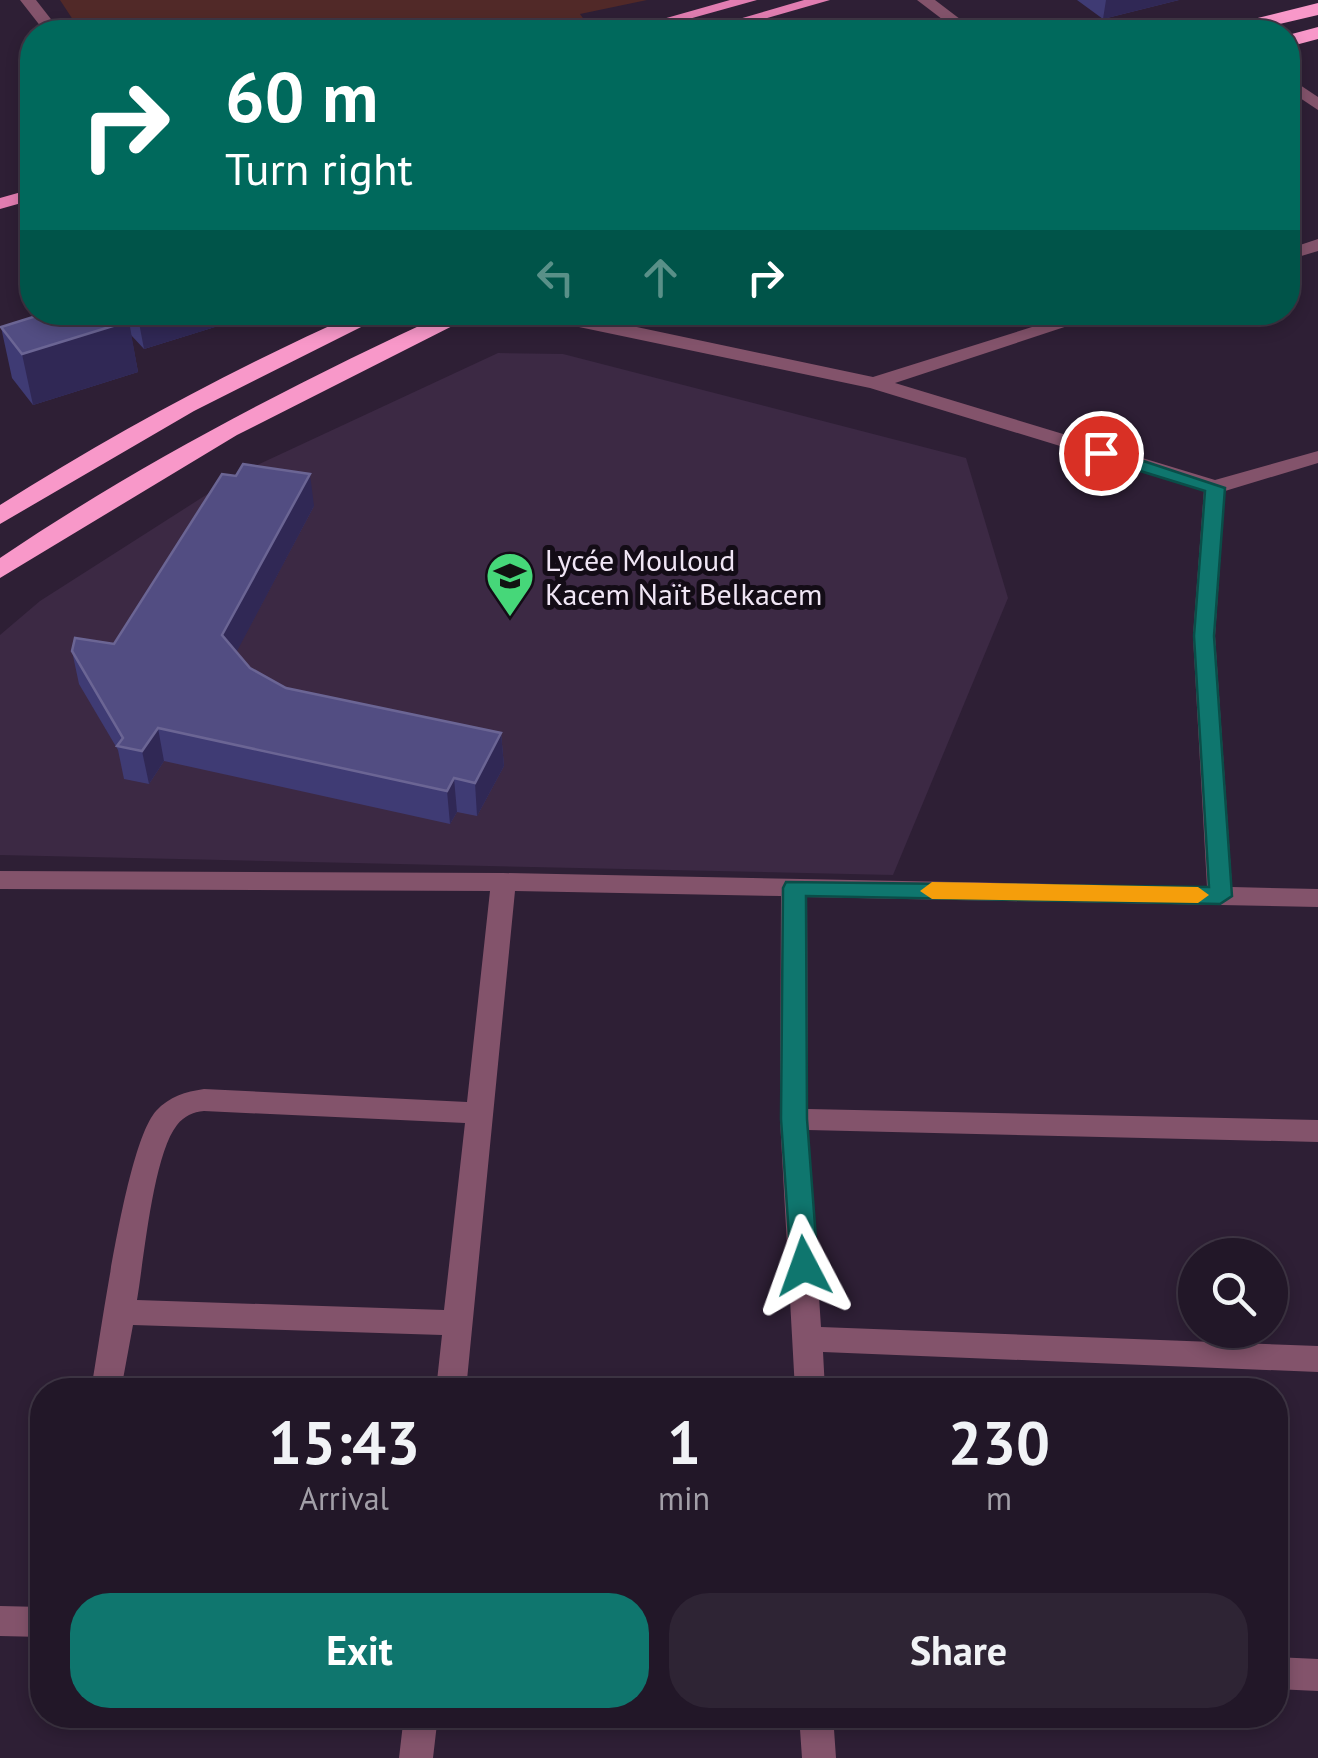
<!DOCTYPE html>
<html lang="en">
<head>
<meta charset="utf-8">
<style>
  :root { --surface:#221728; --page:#2e2434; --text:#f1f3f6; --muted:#a29fa8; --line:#3f3645; --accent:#0f766e }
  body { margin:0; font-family:"PT Sans",sans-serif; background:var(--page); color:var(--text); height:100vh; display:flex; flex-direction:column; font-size:38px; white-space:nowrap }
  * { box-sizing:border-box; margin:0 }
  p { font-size:32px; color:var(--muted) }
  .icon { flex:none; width:55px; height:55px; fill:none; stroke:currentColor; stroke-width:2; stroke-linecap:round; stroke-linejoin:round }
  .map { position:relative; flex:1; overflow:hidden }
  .sheet { position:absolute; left:30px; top:1378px; width:1258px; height:350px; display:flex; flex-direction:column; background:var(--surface); border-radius:40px; box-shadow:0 5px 15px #0003,0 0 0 2px var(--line) }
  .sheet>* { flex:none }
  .top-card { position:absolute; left:20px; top:20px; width:1280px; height:305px; border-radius:40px; box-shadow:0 5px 15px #0003,0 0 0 2px var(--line); background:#00695c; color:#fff; overflow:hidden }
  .tools { position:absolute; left:1178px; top:1238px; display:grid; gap:20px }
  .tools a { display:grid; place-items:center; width:110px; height:110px; border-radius:50%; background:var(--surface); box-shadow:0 5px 15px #0003,0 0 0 2px var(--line); font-size:50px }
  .pin { position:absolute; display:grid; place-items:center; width:85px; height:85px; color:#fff; margin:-42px; border:5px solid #fff; border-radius:50%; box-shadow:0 2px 10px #0007 }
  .me { position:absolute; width:110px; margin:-55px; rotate:356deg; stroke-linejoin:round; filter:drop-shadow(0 0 8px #0008) }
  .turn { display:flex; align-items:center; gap:35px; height:210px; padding:0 40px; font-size:45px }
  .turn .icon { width:130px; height:130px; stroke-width:2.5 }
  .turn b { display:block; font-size:70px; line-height:85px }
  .lanes { display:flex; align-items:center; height:95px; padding:0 40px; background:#0003; justify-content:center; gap:50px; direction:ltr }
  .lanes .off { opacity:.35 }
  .eta { display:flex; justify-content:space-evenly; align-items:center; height:170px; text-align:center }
  .eta b { font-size:60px; font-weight:700; line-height:70px }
  .primary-button { display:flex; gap:20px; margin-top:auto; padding:20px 40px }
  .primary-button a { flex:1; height:115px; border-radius:40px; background:var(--accent); color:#fff; font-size:40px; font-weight:700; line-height:115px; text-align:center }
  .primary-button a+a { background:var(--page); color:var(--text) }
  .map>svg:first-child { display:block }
  .built { fill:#3c2944 }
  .green { fill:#512928 }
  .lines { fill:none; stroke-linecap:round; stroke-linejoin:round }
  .minor { fill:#83536b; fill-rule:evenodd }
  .major { fill:#e17db1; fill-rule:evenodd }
  .highway { fill:#f898c9; fill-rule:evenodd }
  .wall { fill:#3f3b74 }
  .shaded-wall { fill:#302855 }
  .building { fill:#524d82; stroke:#6b6594; stroke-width:2.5 }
  .route { fill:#0f766e; stroke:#0a4d48; stroke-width:2.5 }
  .slow { fill:#f59e0b }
  .labels { text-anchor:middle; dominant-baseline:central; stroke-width:10; stroke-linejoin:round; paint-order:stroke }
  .poi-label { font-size:30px; fill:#f0e6f5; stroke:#130c16; text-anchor:start }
</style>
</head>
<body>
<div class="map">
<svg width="1318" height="1758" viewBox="0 0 1318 1758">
  <rect width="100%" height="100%" fill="#2e1f35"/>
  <path class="built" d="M 498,353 L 563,354 L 966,458 L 1008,598 L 893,875 L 0,855 L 0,635 L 40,601 L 242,472 Z"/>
  <path class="green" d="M 60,0 L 647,0 L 580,14 L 585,21 L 537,32 L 81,32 Z"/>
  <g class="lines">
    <path class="minor" d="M 20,0 L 36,0 L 61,32 L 45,32 Z
      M 917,0 L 935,0 L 977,32 L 959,32 Z
      M 1288,77 L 1318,97 L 1318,110 L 1288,90 Z
      M 1318,239 L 1318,251 L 1288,260 L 1288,249 Z
      M 527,312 L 566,312 L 873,377 L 1080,312 L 1110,312 L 895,383 L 1215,480 L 1318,451 L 1318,463 L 1225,491 L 1215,636 L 1232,887 L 1318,889 L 1318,907 L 807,897 L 808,1109 L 1318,1120 L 1318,1142 L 808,1130 L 821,1327 L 1318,1346 L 1318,1372 L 823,1352 L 825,1390 L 795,1390 L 780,1119 L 781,896 L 515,891 L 466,1390 L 436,1390 L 442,1335 L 133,1325 L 121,1390 L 91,1390 C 101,1335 125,1146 156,1111 C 170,1096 185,1092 204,1089 L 467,1102 L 490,891 L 0,889 L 0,871 L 503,873 L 1207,887 L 1193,636 L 1204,490 L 870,388 L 536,318 ZM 204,1111 L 465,1123 L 444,1310 L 137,1300 C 144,1259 153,1155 177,1125 C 184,1116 193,1112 204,1111 Z
      M 0,1606 L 42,1607 L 42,1637 L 0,1636 Z
      M 1275,1657 L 1318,1659 L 1318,1691 L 1275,1689 Z
      M 404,1715 L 438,1715 L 433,1758 L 399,1758 Z
      M 799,1715 L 833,1715 L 836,1758 L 802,1758 Z"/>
    <path class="major" d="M 730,0 L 757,0 L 642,32 L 617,32 Z
      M 804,0 L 830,0 L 719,32 L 694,32 Z
      M 32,189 L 32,200 L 0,209 L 0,198 Z"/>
    <path class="highway" d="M 1318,3 L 1318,15 L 1246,32 L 1214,32 L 1217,28 Z
      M 1318,27 L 1318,39 L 1288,47 L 1288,35 Z
      M 360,312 L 391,312 L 194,411 L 0,524 L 0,505 C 116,432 235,368 360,312 Z
      M 449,312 L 480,312 L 237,435 L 0,578 L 0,558 C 142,462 293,384 449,312 Z"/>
  </g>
  <path class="wall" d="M 1077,0 L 1179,0 L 1103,19 Z
    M 49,312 L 243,312 L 244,318 L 144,349 L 131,335 L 138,372 L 33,405 L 12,378 L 1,327 Z
    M 314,506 L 236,652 L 250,668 L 286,688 L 501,733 L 504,766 L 477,816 L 457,812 L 450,824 L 164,761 L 149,784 L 124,779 L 118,750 L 79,684 L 72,651 L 114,644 Z"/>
  <path class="shaded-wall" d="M 1106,0 L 1179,0 L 1103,19 Z
    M 137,312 L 243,312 L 244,318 L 144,349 Z
    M 129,321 L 138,372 L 33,405 L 22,354 Z
    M 310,474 L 314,506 L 228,668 L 222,635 Z
    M 158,728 L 164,761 L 149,784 L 142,751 Z
    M 501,733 L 504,766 L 477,816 L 475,783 Z
    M 454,778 L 457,812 L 450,824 L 447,791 Z"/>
  <path class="building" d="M 49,312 L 122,312 L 129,321 L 22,354 L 1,327 Z
    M 243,464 L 310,474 L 222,635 L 250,668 L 286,688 L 501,733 L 475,783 L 454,778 L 447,791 L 158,728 L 142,751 L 117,746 L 123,738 L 72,651 L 75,638 L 114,644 L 222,474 L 236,476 Z"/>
  <path class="route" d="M 1101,447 L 1225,488 L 1214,636 L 1232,896 L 1220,904 L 806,896 L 807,1119 L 818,1266 L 814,1273 L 804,1277 L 795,1273 L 791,1266 L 781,1119 L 783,888 L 786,882 L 1209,887 L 1194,636 L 1205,491 L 1095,457 L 1095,449 Z"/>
  <path class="slow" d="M 932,882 L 1198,887 L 1209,895 L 1198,903 L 932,899 L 920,891 Z"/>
  <defs>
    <g id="school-pin" transform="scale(2.5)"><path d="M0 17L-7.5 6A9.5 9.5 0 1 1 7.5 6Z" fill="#46d779" stroke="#130c16"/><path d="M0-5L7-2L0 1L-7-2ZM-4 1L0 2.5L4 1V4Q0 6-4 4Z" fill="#111"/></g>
  </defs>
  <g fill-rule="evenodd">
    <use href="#school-pin" x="510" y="576"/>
  </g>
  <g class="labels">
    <g class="poi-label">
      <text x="545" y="559">Lycée Mouloud<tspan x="545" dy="34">Kacem Naït Belkacem</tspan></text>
    </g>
  </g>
</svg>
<div class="tools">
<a><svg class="icon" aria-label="search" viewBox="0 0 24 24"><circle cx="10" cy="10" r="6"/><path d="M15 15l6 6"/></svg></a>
</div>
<div class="pin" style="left:1101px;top:453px;background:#d93025"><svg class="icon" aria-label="arrive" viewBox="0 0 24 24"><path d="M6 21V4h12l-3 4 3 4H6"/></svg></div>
<svg class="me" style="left:804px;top:1266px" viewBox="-20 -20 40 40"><path d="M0-17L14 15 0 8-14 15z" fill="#0f766e" stroke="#fff" stroke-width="4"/></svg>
<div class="top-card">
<div class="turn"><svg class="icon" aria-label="right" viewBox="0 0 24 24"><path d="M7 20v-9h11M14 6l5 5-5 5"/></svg><div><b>60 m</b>Turn right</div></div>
<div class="lanes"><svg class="icon off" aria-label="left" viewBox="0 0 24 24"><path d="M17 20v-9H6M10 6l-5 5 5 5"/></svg><svg class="icon off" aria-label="ahead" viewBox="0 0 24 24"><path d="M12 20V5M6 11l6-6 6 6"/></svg><svg class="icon" aria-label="right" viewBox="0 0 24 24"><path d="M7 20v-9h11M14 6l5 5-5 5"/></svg></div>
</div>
<section class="sheet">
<div class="eta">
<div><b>15:43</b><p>Arrival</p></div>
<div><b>1</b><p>min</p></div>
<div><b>230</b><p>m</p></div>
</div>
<div class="primary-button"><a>Exit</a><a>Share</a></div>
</section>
</div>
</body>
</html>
